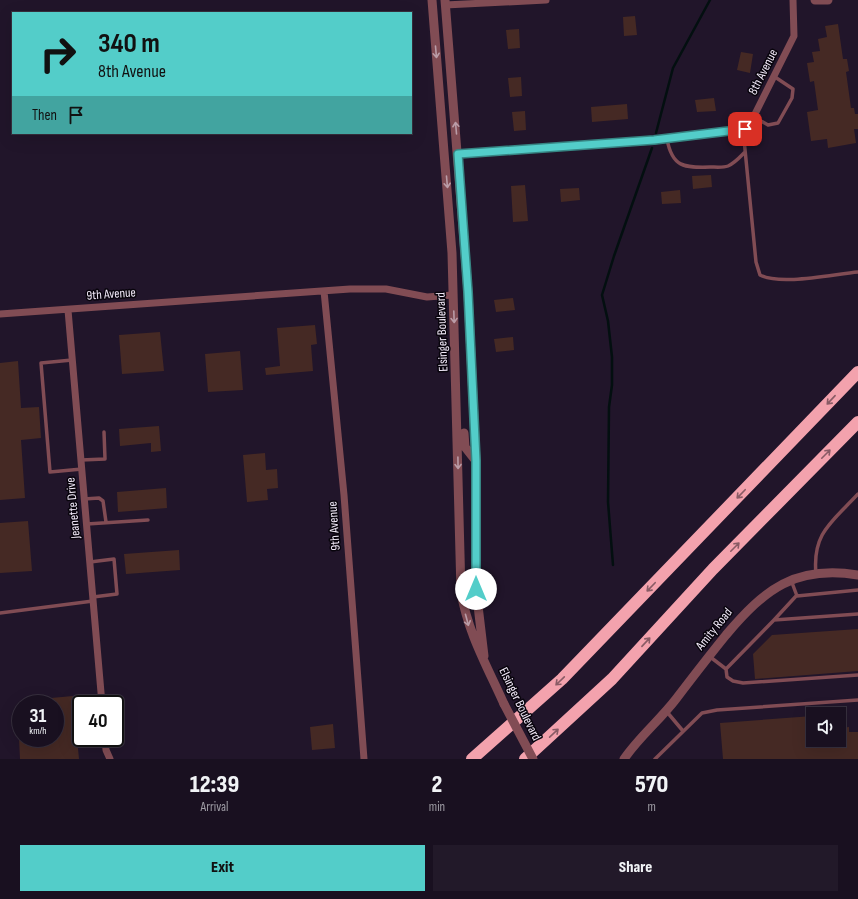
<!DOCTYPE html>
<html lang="en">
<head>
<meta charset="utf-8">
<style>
  :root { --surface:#191020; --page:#221929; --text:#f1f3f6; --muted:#9f9da5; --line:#37303e; --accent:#53cdc9 }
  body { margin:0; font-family:"Sofia Sans Condensed",sans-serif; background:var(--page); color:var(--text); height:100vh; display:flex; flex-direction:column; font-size:15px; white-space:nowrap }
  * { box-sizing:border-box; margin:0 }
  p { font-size:13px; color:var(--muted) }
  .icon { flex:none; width:22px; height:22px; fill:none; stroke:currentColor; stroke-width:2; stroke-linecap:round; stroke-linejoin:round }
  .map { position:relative; height:759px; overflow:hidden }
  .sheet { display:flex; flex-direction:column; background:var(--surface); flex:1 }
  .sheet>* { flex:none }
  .banner { position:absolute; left:12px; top:12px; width:400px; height:122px; border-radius:0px; box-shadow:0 4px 16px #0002,0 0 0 1px var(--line); background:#53cdc9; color:#111; overflow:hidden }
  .fabs { position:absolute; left:806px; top:707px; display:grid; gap:8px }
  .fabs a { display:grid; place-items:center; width:40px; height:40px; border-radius:0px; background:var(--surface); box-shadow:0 4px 16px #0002,0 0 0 1px var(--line); font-size:20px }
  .speed { position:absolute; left:12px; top:695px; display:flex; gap:8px; font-size:20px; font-weight:700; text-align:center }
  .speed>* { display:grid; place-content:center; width:52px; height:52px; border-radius:50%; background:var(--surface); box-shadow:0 4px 16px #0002,0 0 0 1px var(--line); line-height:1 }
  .speed small { font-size:10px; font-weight:400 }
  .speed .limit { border:2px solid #111; border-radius:6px; background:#fff; color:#111 }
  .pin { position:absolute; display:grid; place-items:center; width:34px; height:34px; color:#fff; margin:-17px; border-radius:8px; box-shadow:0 2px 6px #0006 }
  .me { position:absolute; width:44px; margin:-22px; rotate:0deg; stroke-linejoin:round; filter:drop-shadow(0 0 3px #0008) }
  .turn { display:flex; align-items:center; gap:14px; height:84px; padding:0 20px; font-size:18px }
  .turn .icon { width:52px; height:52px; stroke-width:2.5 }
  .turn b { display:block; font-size:28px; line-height:34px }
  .then { display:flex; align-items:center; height:38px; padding:0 20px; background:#0003; gap:8px; font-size:15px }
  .eta { display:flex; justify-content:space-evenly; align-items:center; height:68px; text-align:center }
  .eta b { font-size:24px; font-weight:800; line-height:28px }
  .cta { display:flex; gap:8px; margin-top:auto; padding:8px 20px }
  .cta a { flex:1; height:46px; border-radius:0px; background:var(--accent); color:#111; font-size:16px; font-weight:800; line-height:46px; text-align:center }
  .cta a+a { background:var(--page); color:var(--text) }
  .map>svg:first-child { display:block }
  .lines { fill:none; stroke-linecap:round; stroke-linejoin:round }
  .stream { stroke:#030f10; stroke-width:2.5 }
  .building { fill:#452924 }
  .service { stroke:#814c54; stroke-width:3.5 }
  .minor { stroke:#814c54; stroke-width:7 }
  .tertiary { stroke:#814c54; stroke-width:9 }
  .motorway { stroke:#f3a2ad; stroke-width:12 }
  .tertiary-bridge { stroke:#814c54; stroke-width:9 }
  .oneway { stroke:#ba9ca7 }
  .oneway2 { stroke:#895b65 }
  .route-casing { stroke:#368583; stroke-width:10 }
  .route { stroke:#53cdc9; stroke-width:7 }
  .labels { text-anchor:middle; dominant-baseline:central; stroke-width:3; stroke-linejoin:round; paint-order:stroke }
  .street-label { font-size:13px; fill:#f3ebfa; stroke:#08040c }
</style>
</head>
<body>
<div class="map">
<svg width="858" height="759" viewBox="0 0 858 759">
  <rect width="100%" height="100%" fill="#21152a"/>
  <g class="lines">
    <path class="stream" d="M 656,133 L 673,68 L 710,0
      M 613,565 L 608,502 L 609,407 L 612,385 L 612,357 L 608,321 L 602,295 L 614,256 L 652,148"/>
  </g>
  <path class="building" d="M 635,16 L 637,35 L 624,36 L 623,17 Z
    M 838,24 L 843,59 L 847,59 L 849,71 L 846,72 L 851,108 L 854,108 L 855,114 L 858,114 L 858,129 L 854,129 L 856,143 L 828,148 L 827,139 L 811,141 L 807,112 L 818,110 L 814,81 L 810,82 L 807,63 L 814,62 L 812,52 L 820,51 L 818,39 L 827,37 L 825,26 Z
    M 519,29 L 520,48 L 508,49 L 506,30 Z
    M 741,52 L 753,54 L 750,73 L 737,70 Z
    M 521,77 L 522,96 L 510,97 L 508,78 Z
    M 714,98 L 716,111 L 697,112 L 695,100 Z
    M 627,104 L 628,119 L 592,122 L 591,107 Z
    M 525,111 L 526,130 L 514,131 L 512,112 Z
    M 711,175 L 712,187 L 693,189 L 692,176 Z
    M 525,185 L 528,221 L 513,222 L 511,186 Z
    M 579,188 L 580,200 L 561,202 L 560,189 Z
    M 680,190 L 681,203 L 662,204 L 661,192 Z
    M 513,298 L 515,310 L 496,312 L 494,300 Z
    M 315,325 L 317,344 L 311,345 L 313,371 L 266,375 L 265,368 L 280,366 L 277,328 Z
    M 160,332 L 164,371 L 122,374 L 119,335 Z
    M 513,337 L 514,350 L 496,352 L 494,339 Z
    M 240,351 L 243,390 L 208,392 L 205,354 Z
    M 18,361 L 21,408 L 39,407 L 41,438 L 21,440 L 25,498 L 0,500 L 0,363 Z
    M 159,426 L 161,451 L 151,452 L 151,443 L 120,446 L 119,429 Z
    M 265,453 L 266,470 L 277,469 L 278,488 L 267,489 L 268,500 L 247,502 L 243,455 Z
    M 166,488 L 167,508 L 118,512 L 117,492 Z
    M 28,521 L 32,571 L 0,573 L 0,523 Z
    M 179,550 L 180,570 L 126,574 L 124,554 Z
    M 858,629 L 858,671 L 755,679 L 753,654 L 772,635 Z
    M 73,696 L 79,759 L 20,759 L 19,738 L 55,738 L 55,704 L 41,704 L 40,699 Z
    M 813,716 L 813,740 L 839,740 L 839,728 L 849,727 L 849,732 L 858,732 L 858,759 L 723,759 L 720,723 Z
    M 333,724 L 335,748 L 312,750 L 310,727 Z"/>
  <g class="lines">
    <path class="service" d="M 754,117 L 768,125 L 778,123 L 792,98 L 793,89 L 775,77
      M 743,129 L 756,262 L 760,275 C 780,286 834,274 858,272
      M 667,139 C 672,167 684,168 710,167 C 715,167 723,168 728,166 C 735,163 740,157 745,152
      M 72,360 L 41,363 L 50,472 L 82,469
      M 81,460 L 105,459 L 104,432
      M 84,499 L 99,498 L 103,501 L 106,522
      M 87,524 L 148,520
      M 90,562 L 114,559 L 117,594 L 93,597
      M 816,574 C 812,533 832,522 858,494
      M 791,580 L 797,596 L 858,590
      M 0,613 L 93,601
      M 858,614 L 774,620 L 726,669 L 727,677 L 733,681 L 743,683 L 858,675
      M 774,620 L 797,595
      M 709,656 L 726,669
      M 667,712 L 683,731
      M 655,759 L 702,713 L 717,710 L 858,700"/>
    <path class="minor" d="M 445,5 L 546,0
      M 459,154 L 654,141 L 745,129 L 750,124 L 794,36 L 793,0
      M 324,291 L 344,495 L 364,759
      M 68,310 L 102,704
      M 0,314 L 350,289 L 386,289 L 427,297 L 453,295
      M 105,738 L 106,750 L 110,759"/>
    <path class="tertiary" d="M 432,0 L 452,253 L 461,592 C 468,633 487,666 504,704
      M 445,0 L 468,292 L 476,461 L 476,589 L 484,656
      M 815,0 L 828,0
      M 464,433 L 465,447 L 476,461
      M 624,759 C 639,737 660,720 676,699 C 692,678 709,656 726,635 C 765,589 795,565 858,575"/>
    <path class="motorway" d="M 472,759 L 562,679 L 858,372
      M 525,759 L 612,679 L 713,569 L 858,422"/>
    <path class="tertiary-bridge" d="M 504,704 L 533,759"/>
  </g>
  <defs><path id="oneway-shaft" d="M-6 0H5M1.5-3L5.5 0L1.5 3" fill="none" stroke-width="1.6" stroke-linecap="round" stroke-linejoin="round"/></defs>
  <g class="oneway">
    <use href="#oneway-shaft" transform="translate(436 52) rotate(85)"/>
    <use href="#oneway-shaft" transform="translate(456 128) rotate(-95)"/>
    <use href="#oneway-shaft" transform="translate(447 182) rotate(85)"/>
    <use href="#oneway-shaft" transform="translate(454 317) rotate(88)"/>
    <use href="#oneway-shaft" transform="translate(458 463) rotate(89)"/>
    <use href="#oneway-shaft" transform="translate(467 620) rotate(75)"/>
  </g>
  <g class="oneway2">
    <use href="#oneway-shaft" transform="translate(831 400) rotate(133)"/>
    <use href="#oneway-shaft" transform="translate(826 454) rotate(-45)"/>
    <use href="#oneway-shaft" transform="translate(741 494) rotate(134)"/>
    <use href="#oneway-shaft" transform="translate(735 547) rotate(-45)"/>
    <use href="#oneway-shaft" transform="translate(651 587) rotate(134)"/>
    <use href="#oneway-shaft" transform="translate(646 642) rotate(-47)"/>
    <use href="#oneway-shaft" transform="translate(560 681) rotate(136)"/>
    <use href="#oneway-shaft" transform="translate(554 733) rotate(-43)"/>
  </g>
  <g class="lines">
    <g class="route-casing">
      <path id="route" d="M 476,589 L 476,461 L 468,292 L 458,154 L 654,140 L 745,129"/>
    </g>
    <use href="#route" class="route"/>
  </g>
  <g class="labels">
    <g class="street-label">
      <text transform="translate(763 72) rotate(-63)">8th Avenue</text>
      <text transform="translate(111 294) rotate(-4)">9th Avenue</text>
      <text transform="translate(442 332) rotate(-92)">Elsinger Boulevard</text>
      <text transform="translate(73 508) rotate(-95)">Jeanette Drive</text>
      <text transform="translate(334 526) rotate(-94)">9th Avenue</text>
      <text transform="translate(714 629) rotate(-51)">Amity Road</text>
      <text transform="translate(520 704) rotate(64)">Elsinger Boulevard</text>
    </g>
  </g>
</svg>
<div class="fabs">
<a><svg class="icon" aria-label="sound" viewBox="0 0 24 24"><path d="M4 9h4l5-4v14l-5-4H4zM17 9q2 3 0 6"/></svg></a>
</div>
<div class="speed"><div>31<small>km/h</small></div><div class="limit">40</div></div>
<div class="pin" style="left:745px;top:129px;background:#d93025"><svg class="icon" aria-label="arrive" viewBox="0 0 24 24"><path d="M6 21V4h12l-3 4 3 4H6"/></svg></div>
<svg class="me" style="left:476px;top:589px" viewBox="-20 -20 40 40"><circle r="19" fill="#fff"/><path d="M0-13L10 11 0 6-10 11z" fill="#53cdc9"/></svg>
<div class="banner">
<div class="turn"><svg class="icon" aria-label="right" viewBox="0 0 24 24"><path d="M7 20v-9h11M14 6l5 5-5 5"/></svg><div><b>340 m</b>8th Avenue</div></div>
<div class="then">Then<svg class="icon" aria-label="arrive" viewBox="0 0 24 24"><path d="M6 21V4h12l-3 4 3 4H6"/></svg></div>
</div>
</div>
<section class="sheet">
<div class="eta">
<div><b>12:39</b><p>Arrival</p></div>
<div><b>2</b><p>min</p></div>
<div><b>570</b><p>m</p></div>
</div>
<div class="cta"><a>Exit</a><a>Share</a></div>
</section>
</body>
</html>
